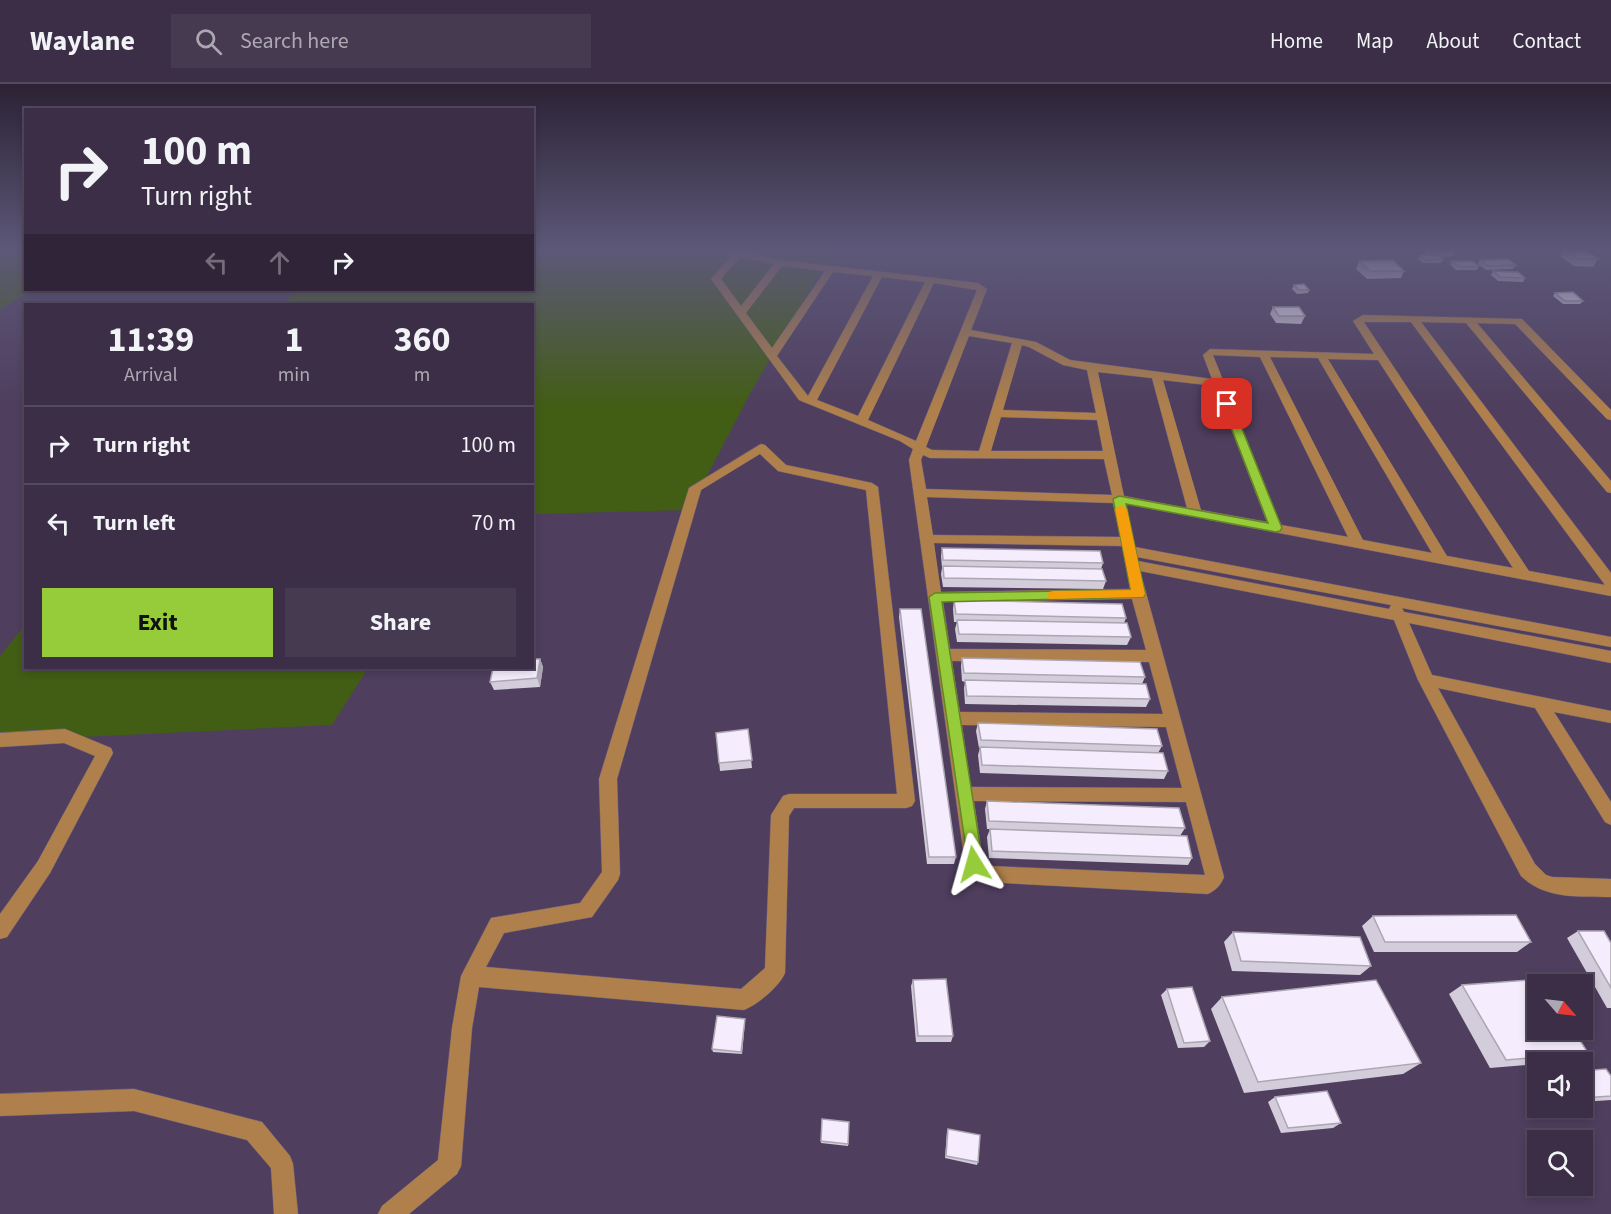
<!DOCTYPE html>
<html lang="en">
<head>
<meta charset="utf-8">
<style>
  :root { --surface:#3b2e46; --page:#463a51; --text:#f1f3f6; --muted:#aca8b3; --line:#544a5f; --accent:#96cc39 }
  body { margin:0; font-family:"Source Sans 3",sans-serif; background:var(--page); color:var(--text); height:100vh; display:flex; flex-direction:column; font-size:22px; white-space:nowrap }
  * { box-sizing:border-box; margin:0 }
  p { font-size:20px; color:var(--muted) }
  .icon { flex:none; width:33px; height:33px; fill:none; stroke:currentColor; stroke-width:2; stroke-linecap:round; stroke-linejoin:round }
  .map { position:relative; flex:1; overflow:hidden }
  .side { position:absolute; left:24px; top:219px; width:510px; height:366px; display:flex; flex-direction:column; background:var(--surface); border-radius:0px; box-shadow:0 3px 9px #0003,0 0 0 2px var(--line) }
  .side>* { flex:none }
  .hud { position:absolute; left:24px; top:24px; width:510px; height:183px; border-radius:0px; box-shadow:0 3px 9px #0003,0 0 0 2px var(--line); background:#3b2e46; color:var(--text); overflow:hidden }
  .needle { width:39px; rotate:118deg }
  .fabs { position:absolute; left:1527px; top:890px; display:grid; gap:12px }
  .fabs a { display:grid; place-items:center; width:66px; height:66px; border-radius:0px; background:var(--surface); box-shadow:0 3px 9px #0003,0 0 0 2px var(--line); font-size:30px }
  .pin { position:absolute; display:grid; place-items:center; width:51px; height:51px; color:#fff; margin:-26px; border-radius:12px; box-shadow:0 3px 9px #0006 }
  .me { position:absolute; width:66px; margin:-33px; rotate:352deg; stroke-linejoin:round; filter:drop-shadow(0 0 4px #0008) }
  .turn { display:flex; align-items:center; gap:21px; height:126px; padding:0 18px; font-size:27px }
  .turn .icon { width:78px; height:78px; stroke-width:2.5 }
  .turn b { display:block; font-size:42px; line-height:51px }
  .lanes { display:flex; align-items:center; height:57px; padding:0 18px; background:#0003; justify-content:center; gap:30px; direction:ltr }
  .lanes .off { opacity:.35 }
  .eta { display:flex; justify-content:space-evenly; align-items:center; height:102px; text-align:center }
  .eta b { font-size:36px; font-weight:700; line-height:42px }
  .cta { display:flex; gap:12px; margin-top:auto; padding:12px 18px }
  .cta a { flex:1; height:69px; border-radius:0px; background:var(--accent); color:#111; font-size:24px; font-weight:700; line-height:69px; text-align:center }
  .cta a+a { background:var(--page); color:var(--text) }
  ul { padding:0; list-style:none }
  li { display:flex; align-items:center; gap:18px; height:78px; padding:0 18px; border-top:2px solid var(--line) }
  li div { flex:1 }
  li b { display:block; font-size:22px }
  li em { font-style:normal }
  header { display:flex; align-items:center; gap:36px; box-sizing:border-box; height:84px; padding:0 30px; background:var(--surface); border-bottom:2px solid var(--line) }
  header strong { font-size:28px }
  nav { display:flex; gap:33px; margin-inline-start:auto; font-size:21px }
  .search { width:420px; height:54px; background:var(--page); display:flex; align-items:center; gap:15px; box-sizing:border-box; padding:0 21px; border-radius:0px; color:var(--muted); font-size:22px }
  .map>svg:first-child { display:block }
  .green { fill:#425d14 }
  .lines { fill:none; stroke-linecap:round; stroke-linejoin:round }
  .minor-casing { stroke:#6d5e7b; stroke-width:1 }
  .minor { fill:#af804b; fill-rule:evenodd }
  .wall { fill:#d3ccda }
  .shaded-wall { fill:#aca6b1 }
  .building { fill:#f5edfd; stroke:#aca6b1; stroke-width:1.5 }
  .route { fill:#96cc39; stroke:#628525; stroke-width:1.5 }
  .slow { fill:#f59e0b }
</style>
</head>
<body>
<header>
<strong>Waylane</strong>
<div class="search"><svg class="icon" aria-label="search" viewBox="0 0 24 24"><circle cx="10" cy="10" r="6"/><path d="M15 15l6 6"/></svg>Search here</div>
<nav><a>Home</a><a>Map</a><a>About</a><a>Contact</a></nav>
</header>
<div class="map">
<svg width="1611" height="1130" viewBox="0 0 1611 1130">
  <rect width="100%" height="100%" fill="#4f3e5e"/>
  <path class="green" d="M 0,166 L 25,166 L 26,206 L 33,206 L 0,225 Z
    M 533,166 L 833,166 L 751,308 L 689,426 L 533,430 L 532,220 L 284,220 L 296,206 L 532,206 Z
    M 25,541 L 26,584 L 368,584 L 332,641 L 0,657 L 0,572 Z"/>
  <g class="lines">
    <g class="minor-casing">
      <path id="minor" d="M 717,166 L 734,166 L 780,176 L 978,199 L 987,205 L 971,246 L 1036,258 L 1070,276 L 1212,295 L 1203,271 L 1210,265 L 1374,270 L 1353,237 L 1363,231 L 1522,235 L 1611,326 L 1611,336 L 1607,335 L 1515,240 L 1477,239 L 1611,397 L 1611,409 L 1607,408 L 1466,239 L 1421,238 L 1611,489 L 1611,512 L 1126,420 L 1135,463 L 1611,553 L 1611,563 L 1402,524 L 1404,528 L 1611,567 L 1611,579 L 1409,539 L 1432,591 L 1611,627 L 1611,639 L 1554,628 L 1611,718 L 1611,741 L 1605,738 L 1535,624 L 1438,604 L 1535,780 L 1546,791 L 1552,793 L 1611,795 L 1611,813 C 1579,812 1546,816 1521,792 L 1418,596 L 1394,536 L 1140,487 L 1224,793 C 1221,801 1216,806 1208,810 L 985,798 L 978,796 L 965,780 L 909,376 L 913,365 L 900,357 L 799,316 L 711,195 L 732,171 ZM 740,173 L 774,180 L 741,222 L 721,195 ZM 782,182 L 825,187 L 772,264 L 746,229 ZM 833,188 L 873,192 L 808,312 L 777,272 ZM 882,193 L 925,198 L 858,332 L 817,316 ZM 934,199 L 977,206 L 916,357 L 868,336 ZM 1364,238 L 1411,238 L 1605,501 L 1529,487 ZM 969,252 L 1012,259 L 979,367 L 932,366 L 926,363 ZM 1022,261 L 1029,263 L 1063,281 L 1087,286 L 1096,329 L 1003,326 ZM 1213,271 L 1260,273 L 1348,453 L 1281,441 ZM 1270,273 L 1318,274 L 1432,469 L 1363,456 ZM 1328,275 L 1378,276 L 1513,484 L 1447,472 ZM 1098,288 L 1152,294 L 1187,424 L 1124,412 ZM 1163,296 L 1215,302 L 1267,438 L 1201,426 ZM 1001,333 L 1097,336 L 1103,367 L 991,367 ZM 923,371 L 930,374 L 1104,375 L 1112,411 L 926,405 L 921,376 ZM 927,413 L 1113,419 L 1120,453 L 933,451 ZM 934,459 L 1122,462 L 1130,505 L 941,508 ZM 1137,473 L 1391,521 L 1389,525 L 1138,477 ZM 1132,515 L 1146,566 L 950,565 L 943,518 ZM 952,577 L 1149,578 L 1163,630 L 960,628 ZM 962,641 L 1166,643 L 1182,704 L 971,703 ZM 974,717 L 1186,718 L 1205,791 L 989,782 L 983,776 Z
        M 761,360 L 765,361 L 786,381 L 872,399 L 878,403 L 915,717 L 912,722 L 906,724 L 794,724 L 789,732 L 785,889 C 779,903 758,920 744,926 L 479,903 L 472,944 L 461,1082 L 457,1090 L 409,1130 L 378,1130 L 382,1122 L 438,1076 L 452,944 L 461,892 L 491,834 L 580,819 L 602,788 L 599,695 L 689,404 ZM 760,370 L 778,387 L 866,406 L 897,710 L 789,710 L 783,712 L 771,731 L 765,884 L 741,905 L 486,883 L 504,849 L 592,833 L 618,796 L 620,790 L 617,695 L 701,406 Z
        M 65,645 L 111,664 L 113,669 L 50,789 L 7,853 L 0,855 L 0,830 L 38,777 L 95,672 L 64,659 L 0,663 L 0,649 Z
        M 134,1005 L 262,1038 L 290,1072 L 293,1080 L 298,1130 L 274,1130 L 271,1084 L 247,1056 L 134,1027 L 0,1032 L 0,1010 Z"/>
    </g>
    <use href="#minor" class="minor"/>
  </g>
  <path class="wall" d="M 1423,166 L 1453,166 L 1456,169 L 1454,172 L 1440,173 L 1443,175 L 1441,179 L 1423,179 L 1418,175 L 1420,171 L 1428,171 Z
    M 1564,166 L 1586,166 L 1598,175 L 1593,183 L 1574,182 L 1560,172 Z
    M 1480,176 L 1516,181 L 1513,185 L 1486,186 L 1478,180 Z
    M 1359,177 L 1404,187 L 1401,194 L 1367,195 L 1356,185 Z
    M 1452,177 L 1479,182 L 1477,186 L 1456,186 L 1450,180 Z
    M 1493,187 L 1525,194 L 1523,198 L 1498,197 L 1491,191 Z
    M 1294,201 L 1309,206 L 1308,209 L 1297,210 L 1292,205 Z
    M 1555,209 L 1583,217 L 1580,220 L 1563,220 L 1553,212 Z
    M 1273,223 L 1305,232 L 1301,240 L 1276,239 L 1270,230 Z
    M 942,464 L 1103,479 L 1101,485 L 1106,497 L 1103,505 L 943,503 L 941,490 L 942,484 L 941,472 Z
    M 954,516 L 1126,534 L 1124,539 L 1131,553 L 1127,561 L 957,558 L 955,545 L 957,538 L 954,538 L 953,525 Z
    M 900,525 L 956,773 L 954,780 L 927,780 L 899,533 Z
    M 962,574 L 1145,593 L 1142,600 L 1150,615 L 1146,623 L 965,620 L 964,604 L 965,598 L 962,597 L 961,582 Z
    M 540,575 L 543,583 L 540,603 L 494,606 L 490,598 Z
    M 978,639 L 1162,662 L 1158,669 L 1168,687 L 1164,695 L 980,689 L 978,671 L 980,664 L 979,664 L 976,647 Z
    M 748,645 L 752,684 L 720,687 L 716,649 Z
    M 987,717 L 1185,744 L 1180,752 L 987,745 L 985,725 Z
    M 990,745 L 1192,774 L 1188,781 L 989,774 L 987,753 Z
    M 1373,832 L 1531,858 L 1517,868 L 1374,868 L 1362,842 Z
    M 1578,847 L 1611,859 L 1611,924 L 1607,924 L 1567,854 Z
    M 1233,848 L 1371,882 L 1360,891 L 1232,887 L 1224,858 Z
    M 913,896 L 953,952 L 951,958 L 916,958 L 911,902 Z
    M 1462,901 L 1588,969 L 1571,978 L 1538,978 L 1538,980 L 1490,984 L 1449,910 Z
    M 1167,905 L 1210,957 L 1204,963 L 1178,964 L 1161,911 Z
    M 1222,913 L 1421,979 L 1403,990 L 1244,1009 L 1211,925 Z
    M 745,935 L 742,970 L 713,968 L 712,965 Z
    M 1582,987 L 1611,992 L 1611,1016 L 1582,1018 Z
    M 1275,1013 L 1341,1039 L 1333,1044 L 1281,1049 L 1268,1018 Z
    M 822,1035 L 849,1038 L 848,1062 L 821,1059 Z
    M 948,1045 L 978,1078 L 977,1081 L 945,1074 L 947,1047 Z"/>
  <path class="shaded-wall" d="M 540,575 L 543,583 L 540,603 L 537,594 Z
    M 745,935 L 745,938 L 742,970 L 741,968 Z"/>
  <path class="building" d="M 1429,166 L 1453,166 L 1456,169 L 1433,169 Z
    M 1567,166 L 1586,166 L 1598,175 L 1579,175 Z
    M 1420,171 L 1437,171 L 1443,175 L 1425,176 Z
    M 1508,175 L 1516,181 L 1488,182 L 1480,176 Z
    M 1393,176 L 1404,187 L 1370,187 L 1359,177 Z
    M 1452,177 L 1472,177 L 1479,182 L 1459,183 Z
    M 1493,187 L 1518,188 L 1525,194 L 1500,193 Z
    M 1304,200 L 1309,206 L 1299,206 L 1294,201 Z
    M 1573,208 L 1583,217 L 1565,217 L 1555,209 Z
    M 1273,223 L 1299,223 L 1305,232 L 1279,232 Z
    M 942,464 L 1100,467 L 1103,479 L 943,476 Z
    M 943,482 L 1102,485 L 1106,497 L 944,494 Z
    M 954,516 L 1122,520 L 1126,534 L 956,530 Z
    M 900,525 L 921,525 L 956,773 L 929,773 Z
    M 957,536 L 1127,539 L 1131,553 L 959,550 Z
    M 962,574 L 1140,578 L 1145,593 L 964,589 Z
    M 532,575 L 540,575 L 537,594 L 490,598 L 493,584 L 532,584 Z
    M 965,596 L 1146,600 L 1150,615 L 967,612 Z
    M 978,639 L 1157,645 L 1162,662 L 981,656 Z
    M 748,645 L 752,676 L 719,679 L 716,649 Z
    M 980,663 L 1163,669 L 1168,687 L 982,681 Z
    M 987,717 L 1179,724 L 1185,744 L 989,737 Z
    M 990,745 L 1187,752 L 1192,774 L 992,767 Z
    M 1516,831 L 1531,858 L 1385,858 L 1373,832 Z
    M 1578,847 L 1604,847 L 1611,859 L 1611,904 Z
    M 1233,848 L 1360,853 L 1371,882 L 1241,877 Z
    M 946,895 L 953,952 L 918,952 L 913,896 Z
    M 1541,895 L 1544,900 L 1538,900 L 1538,945 L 1573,945 L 1588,969 L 1506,976 L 1462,901 Z
    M 1376,896 L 1421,979 L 1258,998 L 1222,913 Z
    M 1192,903 L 1210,957 L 1184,959 L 1167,905 Z
    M 717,932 L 745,935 L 741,968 L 712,965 Z
    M 1606,985 L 1611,992 L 1611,1012 L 1582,1014 L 1582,987 Z
    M 1327,1007 L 1341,1039 L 1288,1044 L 1275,1013 Z
    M 822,1035 L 849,1038 L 848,1060 L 821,1057 Z
    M 948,1045 L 980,1051 L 978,1078 L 946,1072 Z"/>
  <linearGradient id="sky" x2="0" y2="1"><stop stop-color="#2b2234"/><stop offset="0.51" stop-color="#5d5879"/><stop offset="1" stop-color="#5d5879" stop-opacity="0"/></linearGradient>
  <rect width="1611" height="324" fill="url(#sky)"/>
  <path class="route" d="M 1227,317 L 1232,320 L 1282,444 L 1280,447 L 1276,448 L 1126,420 L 1145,510 L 1143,513 L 942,518 L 983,780 L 980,785 L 974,787 L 969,785 L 929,513 L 935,509 L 1131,506 L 1113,415 L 1119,412 L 1268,439 L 1222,320 Z"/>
  <path class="slow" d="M 1121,421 L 1127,425 L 1145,510 L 1143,513 L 1049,515 L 1047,511 L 1049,508 L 1053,507 L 1131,506 L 1115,425 Z"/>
</svg>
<div class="fabs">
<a><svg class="needle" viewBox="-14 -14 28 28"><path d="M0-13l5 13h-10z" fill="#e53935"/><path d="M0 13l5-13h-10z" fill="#aca8b3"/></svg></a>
<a><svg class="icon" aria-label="sound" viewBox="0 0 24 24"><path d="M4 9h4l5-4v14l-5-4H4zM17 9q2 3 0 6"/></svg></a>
<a><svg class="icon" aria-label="search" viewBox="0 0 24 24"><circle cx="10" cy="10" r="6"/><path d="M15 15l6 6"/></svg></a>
</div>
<div class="pin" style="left:1227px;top:320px;background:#d93025"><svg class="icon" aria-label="arrive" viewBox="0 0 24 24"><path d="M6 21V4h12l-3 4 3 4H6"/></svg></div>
<svg class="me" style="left:974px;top:780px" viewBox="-20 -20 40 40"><path d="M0-17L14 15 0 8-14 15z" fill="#96cc39" stroke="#fff" stroke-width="4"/></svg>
<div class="hud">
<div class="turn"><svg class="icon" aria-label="right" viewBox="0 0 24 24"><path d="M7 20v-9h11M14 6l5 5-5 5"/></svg><div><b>100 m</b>Turn right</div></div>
<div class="lanes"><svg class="icon off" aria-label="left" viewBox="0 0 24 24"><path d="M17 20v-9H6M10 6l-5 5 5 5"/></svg><svg class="icon off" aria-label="ahead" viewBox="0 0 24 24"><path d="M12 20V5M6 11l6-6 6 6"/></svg><svg class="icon" aria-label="right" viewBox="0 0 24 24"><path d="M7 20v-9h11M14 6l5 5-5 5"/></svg></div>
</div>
<section class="side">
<div class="eta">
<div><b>11:39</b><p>Arrival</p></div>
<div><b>1</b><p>min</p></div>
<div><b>360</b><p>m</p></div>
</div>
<ul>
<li><svg class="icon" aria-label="right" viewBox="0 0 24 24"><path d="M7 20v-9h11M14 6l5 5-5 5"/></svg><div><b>Turn right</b></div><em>100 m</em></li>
<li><svg class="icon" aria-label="left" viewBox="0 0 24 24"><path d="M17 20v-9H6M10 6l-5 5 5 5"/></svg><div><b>Turn left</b></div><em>70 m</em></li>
</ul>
<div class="cta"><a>Exit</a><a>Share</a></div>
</section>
</div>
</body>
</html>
